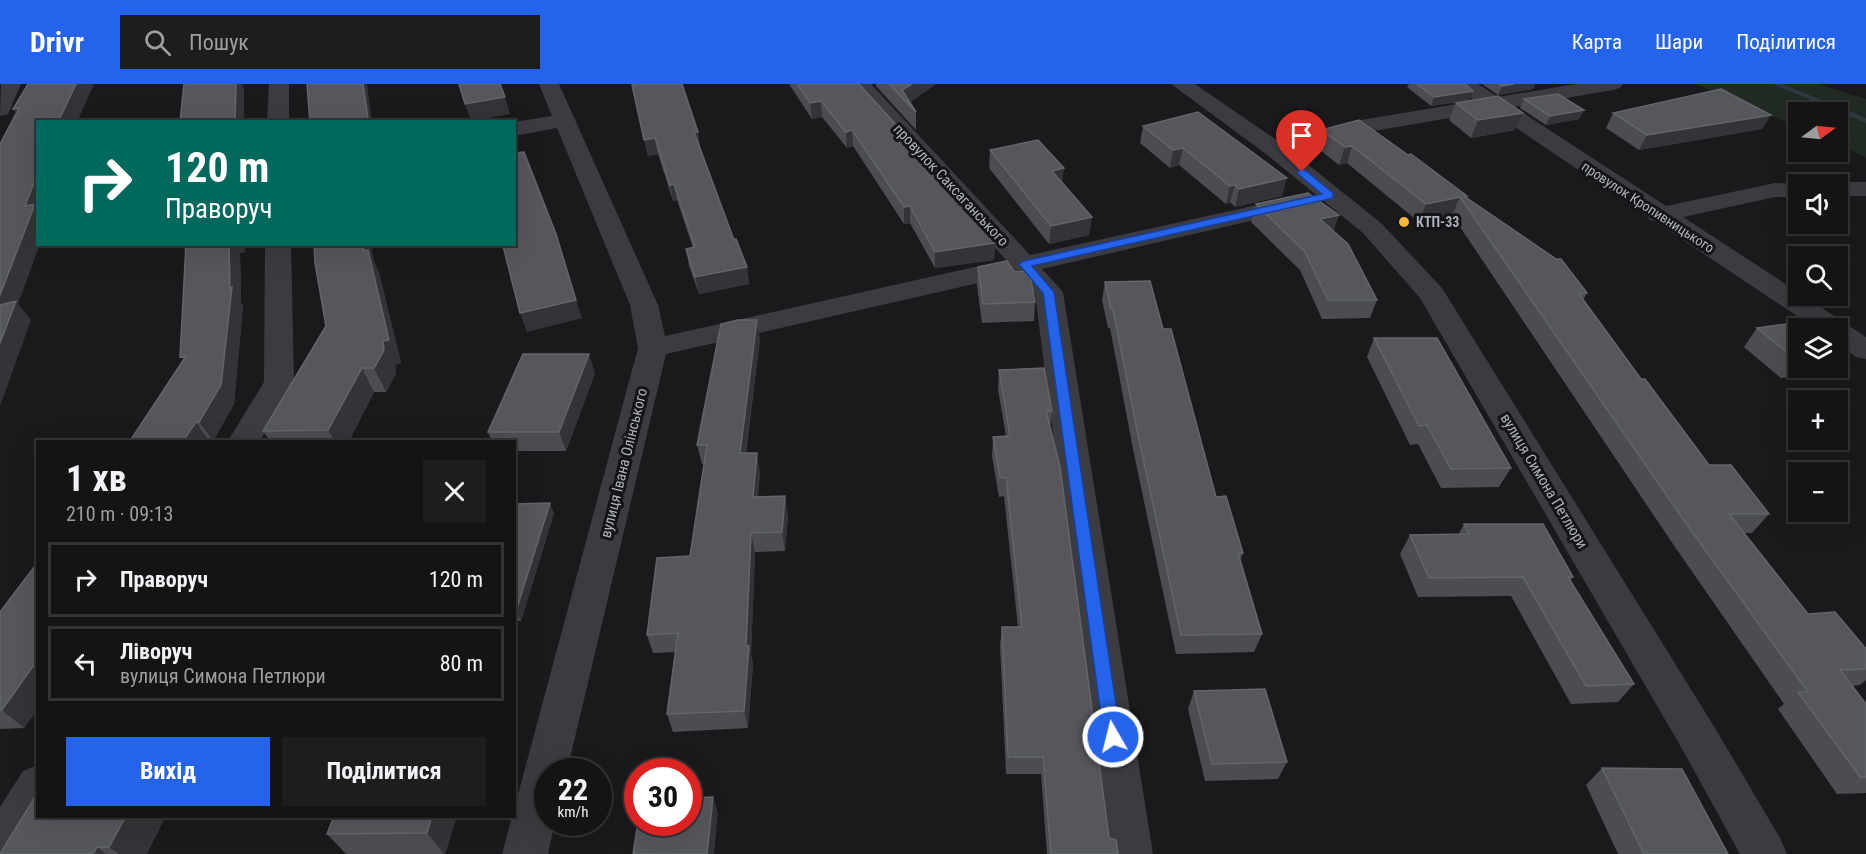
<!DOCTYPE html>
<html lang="uk">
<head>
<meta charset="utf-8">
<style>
  :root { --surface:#141415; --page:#1d1d1e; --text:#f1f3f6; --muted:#9d9ea0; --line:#333334; --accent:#2563eb }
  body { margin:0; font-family:"Roboto Condensed",sans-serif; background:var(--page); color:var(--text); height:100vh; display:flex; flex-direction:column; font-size:22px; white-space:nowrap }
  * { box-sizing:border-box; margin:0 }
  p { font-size:20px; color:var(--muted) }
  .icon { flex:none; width:33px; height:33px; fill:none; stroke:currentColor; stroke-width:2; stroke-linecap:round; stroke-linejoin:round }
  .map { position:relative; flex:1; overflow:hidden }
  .details { position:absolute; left:36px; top:356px; width:480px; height:378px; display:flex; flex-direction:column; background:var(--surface); border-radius:0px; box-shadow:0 6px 24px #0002,0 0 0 2px var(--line) }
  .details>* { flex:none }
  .top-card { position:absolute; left:36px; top:36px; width:480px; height:126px; border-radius:0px; box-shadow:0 6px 24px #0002,0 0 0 2px var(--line); background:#00695c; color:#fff; overflow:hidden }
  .needle { width:39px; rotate:75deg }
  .tools { position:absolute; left:1788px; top:18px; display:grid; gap:12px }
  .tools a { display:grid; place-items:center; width:60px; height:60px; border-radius:0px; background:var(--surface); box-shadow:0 6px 24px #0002,0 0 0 2px var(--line); font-size:30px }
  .speed { position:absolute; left:534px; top:674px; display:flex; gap:12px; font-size:30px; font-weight:700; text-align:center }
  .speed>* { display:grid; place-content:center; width:78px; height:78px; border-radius:50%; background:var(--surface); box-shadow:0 6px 24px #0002,0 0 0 2px var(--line); line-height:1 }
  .speed small { font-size:15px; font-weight:400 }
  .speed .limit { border:9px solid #d22; background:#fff; color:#111 }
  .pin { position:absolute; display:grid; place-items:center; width:51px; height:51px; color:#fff; margin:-62px -26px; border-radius:50% 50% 50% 0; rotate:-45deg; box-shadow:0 0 6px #0007 }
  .pin .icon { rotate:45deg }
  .me { position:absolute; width:66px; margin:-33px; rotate:352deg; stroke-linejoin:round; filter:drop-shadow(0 0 4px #0008) }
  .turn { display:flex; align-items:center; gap:21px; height:126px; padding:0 30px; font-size:27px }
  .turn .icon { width:78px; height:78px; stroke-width:2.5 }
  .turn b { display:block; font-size:42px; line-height:51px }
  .round { display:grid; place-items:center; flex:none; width:63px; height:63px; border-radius:0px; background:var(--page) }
  .headline { display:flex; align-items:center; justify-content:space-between; height:102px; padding:0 30px }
  h1 { font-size:36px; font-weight:700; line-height:45px }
  .primary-button { display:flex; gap:12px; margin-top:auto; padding:12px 30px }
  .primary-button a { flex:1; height:69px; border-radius:0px; background:var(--accent); color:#fff; font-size:24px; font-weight:700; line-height:69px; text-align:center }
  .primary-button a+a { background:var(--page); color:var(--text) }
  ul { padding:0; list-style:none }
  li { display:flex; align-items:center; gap:18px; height:75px; margin:0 12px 9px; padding:0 18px; border:3px solid var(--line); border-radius:0px }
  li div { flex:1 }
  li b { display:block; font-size:22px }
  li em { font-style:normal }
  header { display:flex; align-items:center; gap:36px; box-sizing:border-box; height:84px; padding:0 30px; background:var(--accent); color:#fff }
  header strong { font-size:28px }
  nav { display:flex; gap:33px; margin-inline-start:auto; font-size:21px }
  .search { width:420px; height:54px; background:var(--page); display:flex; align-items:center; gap:15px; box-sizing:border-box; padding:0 21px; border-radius:0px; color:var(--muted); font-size:22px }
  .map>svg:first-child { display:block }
  .green { fill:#222b23 }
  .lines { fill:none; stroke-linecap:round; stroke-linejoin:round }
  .stream { fill:#2f3941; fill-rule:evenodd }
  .minor { fill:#3b3c41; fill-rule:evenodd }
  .wall { fill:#4b4d51 }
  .shaded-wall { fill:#333437 }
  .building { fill:#56575d; stroke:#63656c; stroke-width:1.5 }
  .route { fill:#2563eb; stroke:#184099; stroke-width:1.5 }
  .poi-dot { fill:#f5b839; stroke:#151517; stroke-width:2 }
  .labels { text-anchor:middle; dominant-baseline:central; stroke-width:6; stroke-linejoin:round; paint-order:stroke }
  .far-street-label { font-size:14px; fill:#acb1bc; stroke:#151517 }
  .far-poi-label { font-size:14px; font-weight:bold; fill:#acb1bc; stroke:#151517; text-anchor:start }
  .street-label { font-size:15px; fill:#acb1bc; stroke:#151517 }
</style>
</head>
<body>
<header>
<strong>Drivr</strong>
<div class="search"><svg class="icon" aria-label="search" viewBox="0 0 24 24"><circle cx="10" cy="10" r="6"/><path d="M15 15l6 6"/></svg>Пошук</div>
<nav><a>Карта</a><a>Шари</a><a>Поділитися</a></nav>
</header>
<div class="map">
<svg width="1866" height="770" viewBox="0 0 1866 770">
  <rect width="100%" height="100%" fill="#1a1a1c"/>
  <path class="green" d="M 1696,0 L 1818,0 L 1866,15 L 1866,74 L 1838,60 L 1838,28 L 1798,28 L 1798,43 Z"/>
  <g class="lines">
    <path class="stream" d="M 1773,0 L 1782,0 L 1866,34 L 1866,39 Z"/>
    <path class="minor" d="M 1,0 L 21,0 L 8,30 L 0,32 Z
      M 269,0 L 289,0 L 289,38 L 267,38 Z
      M 539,0 L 559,0 L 658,221 L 665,252 L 1006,176 L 849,0 L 871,0 L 1030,171 L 1298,112 L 1307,114 L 1310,119 L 1307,124 L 1042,185 L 1063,208 L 1153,770 L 1107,770 L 1035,210 L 1018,190 L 666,270 L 567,687 L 548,687 L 548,738 L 555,738 L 548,770 L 502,770 L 638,264 L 630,221 L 557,44 L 514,52 L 514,38 L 552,32 Z
      M 1171,0 L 1195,0 L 1278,57 L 1355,37 L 1475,17 L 1454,0 L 1478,0 L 1498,13 L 1576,0 L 1623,0 L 1620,4 L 1613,6 L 1514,23 L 1666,122 L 1775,99 L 1805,100 L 1798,100 L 1798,113 L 1775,113 L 1683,133 L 1798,208 L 1798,212 L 1804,212 L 1866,253 L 1866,275 L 1856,273 L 1838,260 L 1838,244 L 1815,244 L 1656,138 L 1650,136 L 1647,132 L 1491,27 L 1356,50 L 1291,67 L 1381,139 L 1442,204 L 1715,644 L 1780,754 L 1787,770 L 1740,770 L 1685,670 L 1420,214 L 1363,149 L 1266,70 Z
      M 1838,98 L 1866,98 L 1866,112 L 1838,112 L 1838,100 L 1829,100 Z
      M 265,160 L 291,160 L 294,298 L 260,357 L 228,357 L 264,298 Z
      M 38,681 L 38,732 L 43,732 L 21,770 L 0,770 L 0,723 L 23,687 Z"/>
  </g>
  <path class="wall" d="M 789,0 L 859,0 L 995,159 L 994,176 L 935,184 L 910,139 L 904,140 L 853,62 L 847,64 L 822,33 L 812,35 Z
    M 876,0 L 936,0 L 910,18 L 916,28 L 916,46 L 876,2 Z
    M 1409,0 L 1465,0 L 1470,16 L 1431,22 L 1407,3 Z
    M 1482,0 L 1535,0 L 1533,5 L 1498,11 Z
    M 632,1 L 698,48 L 700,64 L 734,156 L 747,183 L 749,200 L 699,210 L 689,182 L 686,165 L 693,164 L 677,116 L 673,117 L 658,70 L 648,72 Z
    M 1524,15 L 1584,26 L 1579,35 L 1546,41 L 1520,24 Z
    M 1456,19 L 1515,46 L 1471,54 L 1449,36 Z
    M 1613,29 L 1762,45 L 1639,66 L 1606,44 Z
    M 1143,42 L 1282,112 L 1235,123 L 1230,118 L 1226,120 L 1179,81 L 1170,84 L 1140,59 Z
    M 1321,46 L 1467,112 L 1466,114 L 1587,209 L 1583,216 L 1641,295 L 1709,381 L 1769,430 L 1752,449 L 1744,449 L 1808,530 L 1866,565 L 1866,596 L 1860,601 L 1852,602 L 1866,620 L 1866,709 L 1837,710 L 1778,625 L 1784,620 L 1675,463 L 1452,131 L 1419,138 L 1347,79 L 1339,81 L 1316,63 Z
    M 990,66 L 1063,99 L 1092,133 L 1089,151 L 1049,160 L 989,84 Z
    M 1256,120 L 1339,131 L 1333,147 L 1377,216 L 1370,234 L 1322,235 L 1300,186 L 1251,138 Z
    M 181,160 L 245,160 L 245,168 L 240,169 L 241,219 L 243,221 L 234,320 L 213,357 L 130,357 L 183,277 L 186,168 Z
    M 374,178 L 379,189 L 401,279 L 395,281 L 396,289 L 386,308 L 374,308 L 349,357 L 270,357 L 263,347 L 326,242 Z
    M 978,183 L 1014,188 L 1035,218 L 1034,237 L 982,239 L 977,202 Z
    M 1105,198 L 1163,245 L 1216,413 L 1243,469 L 1240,477 L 1262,550 L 1254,568 L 1176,570 L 1133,365 L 1110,244 L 1108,244 L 1102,216 Z
    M 1757,244 L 1798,244 L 1798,284 L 1829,284 L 1825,289 L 1781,294 L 1744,263 Z
    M 1374,254 L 1511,384 L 1499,403 L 1441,404 L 1418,360 L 1410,361 L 1367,273 Z
    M 760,255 L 746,369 L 760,388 L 758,413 L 788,431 L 785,467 L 755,468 L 751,570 L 753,580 L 748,644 L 673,648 L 667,630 L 675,568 L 653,569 L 647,551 L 690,472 L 704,380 L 702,380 L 697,361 Z
    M 999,286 L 1052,327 L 1050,344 L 1109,754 L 1118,770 L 1047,770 L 1041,690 L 1006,690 L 1000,561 L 1002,543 L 1018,543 L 1004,412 L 999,413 L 992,372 L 993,353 L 1006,352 L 998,305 Z
    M 595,289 L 566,367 L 514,367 L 514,357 L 492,357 L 488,348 Z
    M 514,420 L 554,429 L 521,537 L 514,537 Z
    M 1464,440 L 1573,493 L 1570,497 L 1634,600 L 1618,618 L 1571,620 L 1511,512 L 1418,513 L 1400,470 L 1410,451 L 1458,451 Z
    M 38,478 L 38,624 L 24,644 L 0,645 L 0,528 Z
    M 1194,607 L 1287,678 L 1278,695 L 1205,697 L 1188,625 Z
    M 1602,684 L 1728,770 L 1618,770 L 1586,701 Z
    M 38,708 L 147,770 L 0,770 Z
    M 334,732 L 457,732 L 445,770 L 346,770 L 327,750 Z"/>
  <path class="shaded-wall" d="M 76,0 L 94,0 L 77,38 L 58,38 Z
    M 236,0 L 242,0 L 244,4 L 244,38 L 235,38 Z
    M 363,0 L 367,0 L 372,38 L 356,38 Z
    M 912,0 L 936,0 L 908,20 L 902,6 Z
    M 1514,0 L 1535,0 L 1533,5 L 1498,11 L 1502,2 Z
    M 1473,7 L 1470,16 L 1431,22 L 1434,13 Z
    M 505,13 L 510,30 L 471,37 L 465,20 Z
    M 821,17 L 822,33 L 812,35 L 810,19 Z
    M 19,24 L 25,42 L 13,25 Z
    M 1584,26 L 1579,35 L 1546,41 L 1550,32 Z
    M 1523,29 L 1515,46 L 1471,54 L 1478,36 Z
    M 1771,31 L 1762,45 L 1639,66 L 1647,51 Z
    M 852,46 L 853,62 L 847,64 L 846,48 Z
    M 694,48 L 698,48 L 700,64 L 697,64 Z
    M 655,54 L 658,70 L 648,72 L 644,56 Z
    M 1352,62 L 1347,79 L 1339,81 L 1345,63 Z
    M 1183,64 L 1179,81 L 1170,84 L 1173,66 Z
    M 1064,84 L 1062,102 L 1052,87 Z
    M 38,89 L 38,160 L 40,160 L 18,220 L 31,236 L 0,322 L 0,211 L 25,122 Z
    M 1287,94 L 1282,112 L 1235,123 L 1239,105 Z
    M 674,100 L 677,116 L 673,117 L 670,101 Z
    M 1235,101 L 1230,118 L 1226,120 L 1230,102 Z
    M 1460,113 L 1452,131 L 1419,138 L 1426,120 Z
    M 910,122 L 910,139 L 904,140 L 904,123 Z
    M 1339,131 L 1333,149 L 1320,135 Z
    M 1092,133 L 1089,151 L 1049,160 L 1051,142 Z
    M 995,159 L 994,176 L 935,184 L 935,168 Z
    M 187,160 L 193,179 L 181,161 Z
    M 229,160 L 245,160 L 245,168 L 240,169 L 241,219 L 243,221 L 234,320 L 213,357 L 199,338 L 230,205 Z
    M 363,160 L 371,160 L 374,178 L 379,189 L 401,279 L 395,281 L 396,289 L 386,308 L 374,284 Z
    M 747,183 L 749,200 L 699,210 L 695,193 Z
    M 576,216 L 582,234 L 527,248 L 520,229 Z
    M 757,236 L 760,255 L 743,388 L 740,369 Z
    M 589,270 L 595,289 L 566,367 L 559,348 Z
    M 362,284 L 374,308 L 349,357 L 335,357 L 328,346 Z
    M 196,338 L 209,357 L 183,357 Z
    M 757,369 L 760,388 L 756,432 L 753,413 Z
    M 785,412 L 788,431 L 785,467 L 782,448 Z
    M 550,419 L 554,429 L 521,537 L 516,527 Z
    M 751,449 L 755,468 L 751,570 L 753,580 L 748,644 L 744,627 Z
    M 38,575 L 38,624 L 24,644 L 2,626 Z
    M 713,713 L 718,729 L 714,770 L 707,770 Z
    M 126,732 L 166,732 L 147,770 L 119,770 L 109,763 Z
    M 432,732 L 457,732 L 445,770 L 444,770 L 427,749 Z
    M 97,763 L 106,770 L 93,770 Z"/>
  <path class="building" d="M 28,0 L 76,0 L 58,38 L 38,38 L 38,89 L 25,122 L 35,120 L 0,211 L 0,60 L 19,24 L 13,25 Z
    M 184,0 L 236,0 L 235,38 L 180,38 Z
    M 307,0 L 363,0 L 368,35 L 356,38 L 310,38 Z
    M 459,0 L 500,0 L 505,13 L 465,20 Z
    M 640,0 L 682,0 L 698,48 L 694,48 L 734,156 L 736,155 L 747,183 L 695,193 L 686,165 L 695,163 L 674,100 L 670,101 L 655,54 L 644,56 L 632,1 Z
    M 797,0 L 859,0 L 979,132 L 995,159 L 935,168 L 910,122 L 904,123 L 852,46 L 846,48 L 821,17 L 810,19 Z
    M 889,0 L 912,0 L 902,6 L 916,28 Z
    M 1417,0 L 1465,0 L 1473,7 L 1434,13 Z
    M 1499,0 L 1514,0 L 1502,2 Z
    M 1721,5 L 1771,31 L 1647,51 L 1613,29 Z
    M 1558,10 L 1584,26 L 1550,32 L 1524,15 Z
    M 1498,12 L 1523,29 L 1478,36 L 1456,19 Z
    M 1198,28 L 1287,94 L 1239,105 L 1235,101 L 1230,102 L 1183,64 L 1173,66 L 1143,42 Z
    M 1359,36 L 1408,71 L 1411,70 L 1467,112 L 1464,112 L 1556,175 L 1561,175 L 1587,209 L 1579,210 L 1641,295 L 1645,295 L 1709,381 L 1731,381 L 1769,430 L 1729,430 L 1808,530 L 1835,528 L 1866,565 L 1866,585 L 1840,586 L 1866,620 L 1866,693 L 1860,693 L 1798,608 L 1808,608 L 1690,445 L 1460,113 L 1426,120 L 1352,62 L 1345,63 L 1321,46 Z
    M 1038,56 L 1064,84 L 1052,87 L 1092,133 L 1051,142 L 990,66 Z
    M 524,68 L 556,150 L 576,216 L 520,229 L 503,162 L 514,160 L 514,69 Z
    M 1308,109 L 1339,131 L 1320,135 L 1348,160 L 1377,216 L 1328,216 L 1305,168 L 1256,120 Z
    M 186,160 L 229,160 L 230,205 L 232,203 L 221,301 L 199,338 L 196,338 L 183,357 L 130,357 L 186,272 L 180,273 Z
    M 314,160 L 363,160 L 364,167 L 368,166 L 389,256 L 383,257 L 384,266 L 374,284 L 362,284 L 328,346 L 263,347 L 326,242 L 315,179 Z
    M 1007,177 L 1014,188 L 1029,187 L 1035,218 L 983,220 L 978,183 Z
    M 1150,197 L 1163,245 L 1171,245 L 1216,413 L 1226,412 L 1243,469 L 1238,469 L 1262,550 L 1181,551 L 1137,346 L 1113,225 L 1111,225 L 1105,198 Z
    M 16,217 L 0,259 L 0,221 Z
    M 738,236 L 757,236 L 740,369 L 757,369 L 753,413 L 785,412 L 782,448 L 751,449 L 746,562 L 749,562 L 744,627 L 667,630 L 678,549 L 647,551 L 657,474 L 690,472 L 707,361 L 697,361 L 721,240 Z
    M 1801,238 L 1809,244 L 1798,244 L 1798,275 L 1796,276 L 1757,244 Z
    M 1374,254 L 1437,254 L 1511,384 L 1451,385 L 1427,341 L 1419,342 Z
    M 523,270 L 589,270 L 559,348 L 488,348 Z
    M 1044,284 L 1052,327 L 1046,327 L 1060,383 L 1109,754 L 1116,756 L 1118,770 L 1051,770 L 1043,673 L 1008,673 L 1002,543 L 1022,543 L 1006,393 L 1000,394 L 993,353 L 1010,352 L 999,286 Z
    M 550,419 L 516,527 L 514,527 L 514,420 Z
    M 1464,440 L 1543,440 L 1573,493 L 1568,493 L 1634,600 L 1586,602 L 1523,493 L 1429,494 L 1410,451 L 1469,450 Z
    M 38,478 L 38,575 L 2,626 L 0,626 L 0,528 Z
    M 1265,605 L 1287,678 L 1212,680 L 1194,607 Z
    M 1602,684 L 1682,685 L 1728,770 L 1644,770 Z
    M 38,708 L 38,732 L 126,732 L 109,763 L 97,763 L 93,770 L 0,770 Z
    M 713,713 L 707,770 L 633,770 L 638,738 L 688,738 L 688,714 Z
    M 334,732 L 432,732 L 427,749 L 327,750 Z"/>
  <path class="route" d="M 1298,86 L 1305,86 L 1333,109 L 1333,114 L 1032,182 L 1054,208 L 1121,653 L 1119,658 L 1113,661 L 1107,658 L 1104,653 L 1043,209 L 1019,180 L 1024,177 L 1322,110 L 1298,90 Z"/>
  <circle class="poi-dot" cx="1404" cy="138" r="6"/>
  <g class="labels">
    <g class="far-street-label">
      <text transform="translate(1648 123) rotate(33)">провулок Кропивницького</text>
    </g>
    <g class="far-poi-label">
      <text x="1416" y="138">КТП-33</text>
    </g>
    <g class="street-label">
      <text transform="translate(951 101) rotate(47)">провулок Саксаганського</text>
      <text transform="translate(624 379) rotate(-76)">вулиця Івана Олінського</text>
      <text transform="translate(1544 397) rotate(59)">вулиця Симона Петлюри</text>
    </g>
  </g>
</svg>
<div class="tools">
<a><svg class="needle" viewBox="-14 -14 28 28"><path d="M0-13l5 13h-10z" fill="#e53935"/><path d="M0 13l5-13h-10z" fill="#9d9ea0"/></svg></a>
<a><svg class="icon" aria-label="sound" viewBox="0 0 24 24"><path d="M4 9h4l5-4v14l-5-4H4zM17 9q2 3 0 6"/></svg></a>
<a><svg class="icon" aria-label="search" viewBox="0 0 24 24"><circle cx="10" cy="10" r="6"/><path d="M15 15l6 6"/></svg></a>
<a><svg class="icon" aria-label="layers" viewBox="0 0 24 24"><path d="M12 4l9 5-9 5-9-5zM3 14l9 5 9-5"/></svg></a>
<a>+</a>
<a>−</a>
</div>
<div class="speed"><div>22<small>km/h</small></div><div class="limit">30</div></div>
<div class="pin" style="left:1302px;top:88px;background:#d93025"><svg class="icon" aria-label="arrive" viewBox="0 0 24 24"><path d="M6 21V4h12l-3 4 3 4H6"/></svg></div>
<svg class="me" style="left:1113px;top:653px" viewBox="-20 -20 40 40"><circle r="17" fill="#2563eb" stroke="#fff" stroke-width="3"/><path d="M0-11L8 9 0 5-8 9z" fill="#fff"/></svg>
<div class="top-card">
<div class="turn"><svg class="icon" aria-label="right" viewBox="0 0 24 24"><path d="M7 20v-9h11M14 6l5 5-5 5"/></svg><div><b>120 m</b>Праворуч</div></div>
</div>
<section class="details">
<div class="headline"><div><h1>1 хв</h1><p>210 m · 09:13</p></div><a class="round"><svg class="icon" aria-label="close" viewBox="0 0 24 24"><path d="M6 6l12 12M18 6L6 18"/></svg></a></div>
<ul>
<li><svg class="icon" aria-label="right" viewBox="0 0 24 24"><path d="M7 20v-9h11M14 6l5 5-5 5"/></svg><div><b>Праворуч</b></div><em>120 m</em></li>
<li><svg class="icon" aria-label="left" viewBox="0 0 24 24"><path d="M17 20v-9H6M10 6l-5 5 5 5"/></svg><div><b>Ліворуч</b><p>вулиця Симона Петлюри</p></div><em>80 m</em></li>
</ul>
<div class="primary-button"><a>Вихід</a><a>Поділитися</a></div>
</section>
</div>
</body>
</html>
